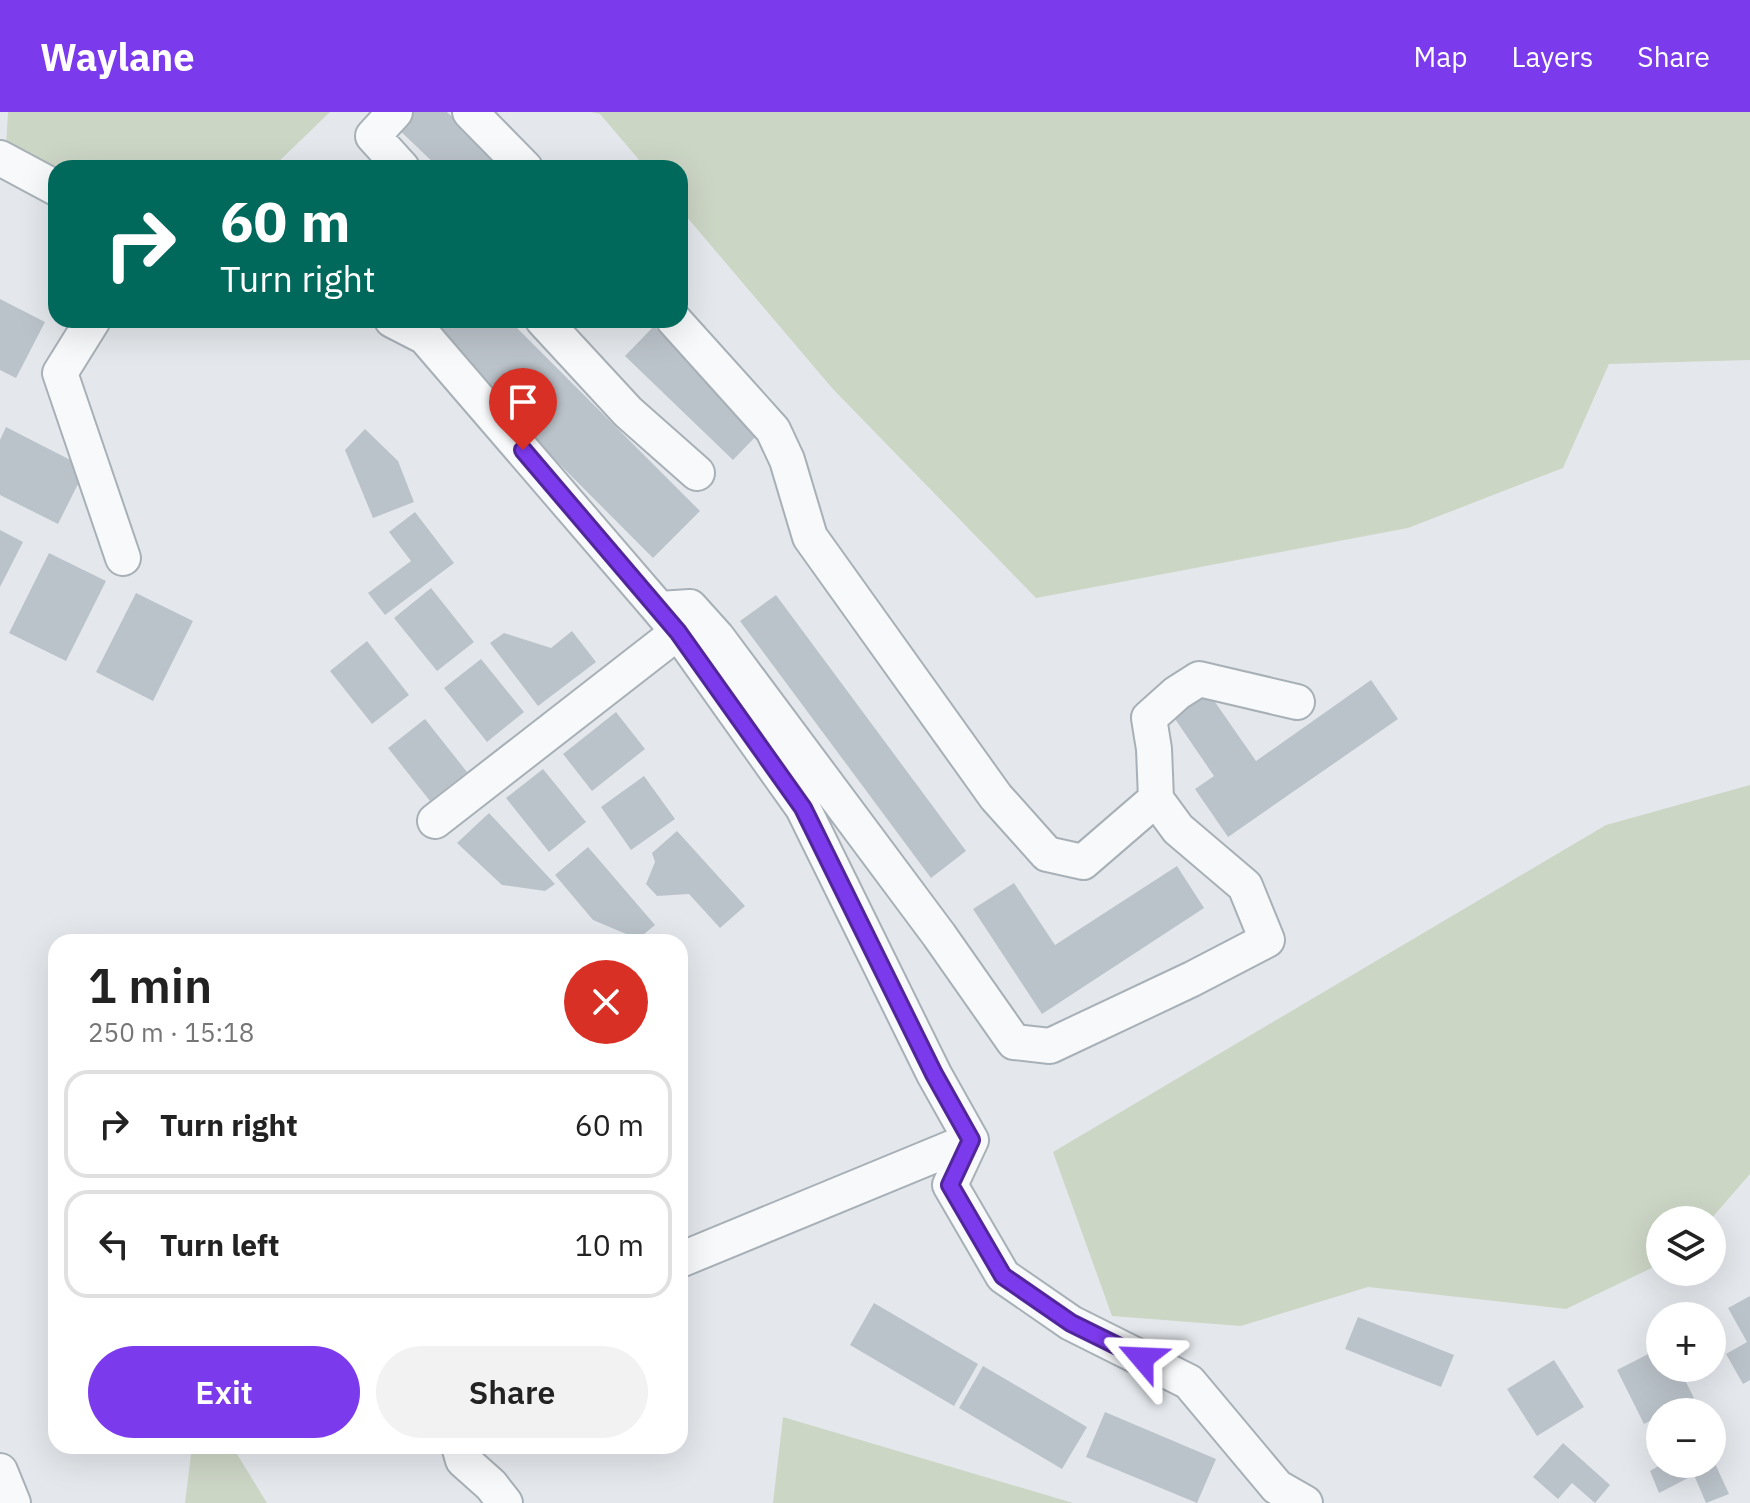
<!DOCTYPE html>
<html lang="en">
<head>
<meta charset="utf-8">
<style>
  :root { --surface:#fff; --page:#f2f2f2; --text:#222; --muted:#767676; --line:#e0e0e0; --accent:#7c3aed }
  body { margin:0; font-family:"IBM Plex Sans",sans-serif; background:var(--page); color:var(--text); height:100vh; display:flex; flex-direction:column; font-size:30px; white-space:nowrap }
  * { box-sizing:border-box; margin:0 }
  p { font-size:26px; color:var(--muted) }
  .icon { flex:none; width:44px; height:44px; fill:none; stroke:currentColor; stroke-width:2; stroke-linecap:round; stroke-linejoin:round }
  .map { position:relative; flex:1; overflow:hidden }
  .drawer { position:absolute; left:48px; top:822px; width:640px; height:520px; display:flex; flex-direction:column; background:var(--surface); border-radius:24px; box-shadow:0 8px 32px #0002 }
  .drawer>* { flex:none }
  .top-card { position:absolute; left:48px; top:48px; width:640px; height:168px; border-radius:24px; box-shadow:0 8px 32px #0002; background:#00695c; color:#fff; overflow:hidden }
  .controls { position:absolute; left:1646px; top:1094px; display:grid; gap:16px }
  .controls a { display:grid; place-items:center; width:80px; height:80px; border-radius:50%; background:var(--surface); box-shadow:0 8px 32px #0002; font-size:40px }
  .pin { position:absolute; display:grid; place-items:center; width:68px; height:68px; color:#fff; margin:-82px -34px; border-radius:50% 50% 50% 0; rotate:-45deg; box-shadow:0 0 8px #0007 }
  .pin .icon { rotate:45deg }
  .me { position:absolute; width:88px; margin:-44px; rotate:296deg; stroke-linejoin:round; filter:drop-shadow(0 0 6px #0008) }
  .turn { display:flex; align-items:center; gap:28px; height:168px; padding:0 40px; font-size:36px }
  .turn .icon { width:104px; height:104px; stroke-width:2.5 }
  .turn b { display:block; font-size:56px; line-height:68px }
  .round { display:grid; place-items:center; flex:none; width:84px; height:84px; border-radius:42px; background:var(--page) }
  .head { display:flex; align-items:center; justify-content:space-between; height:136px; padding:0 40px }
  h1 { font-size:48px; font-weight:600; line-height:60px }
  .button { display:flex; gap:16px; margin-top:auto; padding:16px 40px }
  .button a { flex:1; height:92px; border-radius:48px; background:var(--accent); color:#fff; font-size:32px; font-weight:600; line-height:92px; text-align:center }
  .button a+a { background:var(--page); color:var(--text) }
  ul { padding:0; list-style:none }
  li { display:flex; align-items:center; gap:24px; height:108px; margin:0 16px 12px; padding:0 24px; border:4px solid var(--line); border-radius:24px }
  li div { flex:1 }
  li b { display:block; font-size:30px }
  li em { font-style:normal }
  header { display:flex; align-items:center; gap:48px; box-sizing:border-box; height:112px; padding:0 40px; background:var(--accent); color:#fff }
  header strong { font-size:38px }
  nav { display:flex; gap:44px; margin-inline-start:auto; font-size:28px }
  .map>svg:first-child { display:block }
  .green { fill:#ccd6c5 }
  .building { fill:#bbc3ca }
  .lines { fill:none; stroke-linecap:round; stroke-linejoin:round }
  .minor-casing { stroke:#a8b0b7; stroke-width:38 }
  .minor { stroke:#f7f9fa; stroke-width:34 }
  .route-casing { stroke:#51269a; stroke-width:20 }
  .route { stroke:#7c3aed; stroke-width:14 }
</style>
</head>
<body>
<header>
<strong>Waylane</strong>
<nav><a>Map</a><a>Layers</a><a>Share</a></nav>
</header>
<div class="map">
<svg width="1750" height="1391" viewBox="0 0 1750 1391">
  <rect width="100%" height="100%" fill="#e4e8ec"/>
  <path class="green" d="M 8,0 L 330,0 L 272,56 L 56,56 L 56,71 L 5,52 Z
    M 591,0 L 1750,0 L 1750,248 L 1609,252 L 1563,356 L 1408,416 L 1036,486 L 832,276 L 680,97 L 680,56 L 646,56 L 600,2 Z
    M 1750,673 L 1750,1062 L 1710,1108 L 1660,1108 L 1660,1152 L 1566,1197 L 1368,1175 L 1241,1214 L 1112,1204 L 1053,1040 L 1606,713 Z
    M 783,1305 L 1073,1391 L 773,1391 Z
    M 192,1334 L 232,1334 L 267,1391 L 185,1391 Z"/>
  <path class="building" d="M 402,0 L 447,0 L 506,56 L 439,56 L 392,11 Z
    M 0,187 L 45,210 L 16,266 L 0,258 Z
    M 416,208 L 509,208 L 700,399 L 653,446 Z
    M 654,214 L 762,318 L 733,348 L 625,244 Z
    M 6,315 L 86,356 L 58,412 L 0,383 L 0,328 Z
    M 365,317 L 398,349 L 414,390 L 373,406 L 345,338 Z
    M 415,400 L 454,451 L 385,503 L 368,481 L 411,449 L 389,420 Z
    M 0,418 L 23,430 L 0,475 Z
    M 49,441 L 106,469 L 66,549 L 9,521 Z
    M 431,476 L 474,530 L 437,559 L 394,506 Z
    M 136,481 L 193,509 L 153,589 L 96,560 Z
    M 776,483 L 966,739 L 931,766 L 740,509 Z
    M 572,519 L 596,550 L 538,594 L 490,531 L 504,521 L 551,536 Z
    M 367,529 L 409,583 L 372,612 L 330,559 Z
    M 481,547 L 524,600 L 487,630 L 444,576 Z
    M 1371,568 L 1398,607 L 1228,725 L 1195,677 L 1214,664 L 1173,604 L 1208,580 L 1256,649 Z
    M 616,600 L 645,637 L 592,679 L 563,642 Z
    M 425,607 L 467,660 L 430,689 L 388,636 Z
    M 543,657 L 586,710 L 549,740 L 506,686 Z
    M 644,664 L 675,707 L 631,738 L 601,695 Z
    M 489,701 L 555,772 L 545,779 L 502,773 L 457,731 Z
    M 677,719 L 745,794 L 720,816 L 689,782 L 657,784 L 646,772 L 655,750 L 652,741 Z
    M 588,735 L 655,813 L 638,827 L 593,808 L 555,763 Z
    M 1177,754 L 1204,796 L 1042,902 L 973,797 L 1014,771 L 1055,833 Z
    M 1750,1184 L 1750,1268 L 1743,1272 L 1726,1242 L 1747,1230 L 1728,1196 Z
    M 874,1191 L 978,1252 L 954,1294 L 850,1233 Z
    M 1358,1205 L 1454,1243 L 1441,1275 L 1345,1237 Z
    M 1660,1236 L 1660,1256 L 1679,1256 L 1694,1286 L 1668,1300 L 1660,1300 L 1660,1304 L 1644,1312 L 1617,1258 Z
    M 1554,1248 L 1584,1295 L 1537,1324 L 1507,1277 Z
    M 983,1254 L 1087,1315 L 1062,1357 L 959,1296 Z
    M 1105,1300 L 1216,1347 L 1197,1391 L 1086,1345 Z
    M 1563,1331 L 1610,1373 L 1595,1391 L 1572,1371 L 1558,1387 L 1533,1365 Z
    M 1712,1345 L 1729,1382 L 1706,1391 L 1694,1363 L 1659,1381 L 1650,1359 L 1662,1352 L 1712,1352 Z"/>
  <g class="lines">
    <g class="minor-casing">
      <path id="minor" d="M 395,0 L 373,24 L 402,56
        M 470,0 L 525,56
        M 0,46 L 56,76
        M 93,208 L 60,261 L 123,446
        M 392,208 L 425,225 L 659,497 L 678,520 L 803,696 L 934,962 L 971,1028 L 950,1073 L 1003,1164 L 1071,1211 L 1189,1270 L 1277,1375 L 1305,1391
        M 543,208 L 628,300 L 697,361
        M 659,497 L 690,495 L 717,525 L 939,823 L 1014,930 L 1050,934 L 1192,867 L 1267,828 L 1245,774 L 1178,717 L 1156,687 L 1083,750 L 1047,742 L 996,685 L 810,425 L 787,348 L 773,318 L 674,208
        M 1156,687 L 1154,637 L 1149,606 L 1177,581 L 1199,567 L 1297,590
        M 435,709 L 678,520
        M 680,1148 L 971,1028
        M 459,1334 L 463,1348 L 491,1373 L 505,1391
        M 0,1359 L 13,1391"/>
    </g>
    <use href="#minor" class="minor"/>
  </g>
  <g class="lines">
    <g class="route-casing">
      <path id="route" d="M 523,338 L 678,520 L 803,696 L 934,962 L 971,1028 L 950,1073 L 1003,1164 L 1071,1211 L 1142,1246"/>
    </g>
    <use href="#route" class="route"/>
  </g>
</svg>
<div class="controls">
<a><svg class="icon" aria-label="layers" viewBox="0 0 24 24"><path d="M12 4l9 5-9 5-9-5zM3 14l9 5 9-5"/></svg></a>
<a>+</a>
<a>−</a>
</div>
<div class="pin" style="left:523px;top:338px;background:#d93025"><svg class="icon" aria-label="arrive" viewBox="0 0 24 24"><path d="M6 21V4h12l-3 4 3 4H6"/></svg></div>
<svg class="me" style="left:1142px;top:1246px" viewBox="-20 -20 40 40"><path d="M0-17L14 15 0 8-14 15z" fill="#7c3aed" stroke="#fff" stroke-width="4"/></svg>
<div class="top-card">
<div class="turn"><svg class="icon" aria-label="right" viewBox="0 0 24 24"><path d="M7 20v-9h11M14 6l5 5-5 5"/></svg><div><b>60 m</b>Turn right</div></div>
</div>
<section class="drawer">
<div class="head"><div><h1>1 min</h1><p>250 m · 15:18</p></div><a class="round" style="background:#d93025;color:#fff"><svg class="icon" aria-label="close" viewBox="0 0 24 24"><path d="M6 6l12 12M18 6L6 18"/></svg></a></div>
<ul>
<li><svg class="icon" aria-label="right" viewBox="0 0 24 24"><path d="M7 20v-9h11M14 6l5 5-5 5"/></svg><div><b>Turn right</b></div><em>60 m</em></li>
<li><svg class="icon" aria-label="left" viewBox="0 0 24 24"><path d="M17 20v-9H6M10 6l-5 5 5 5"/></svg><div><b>Turn left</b></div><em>10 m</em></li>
</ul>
<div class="button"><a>Exit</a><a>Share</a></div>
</section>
</div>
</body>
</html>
